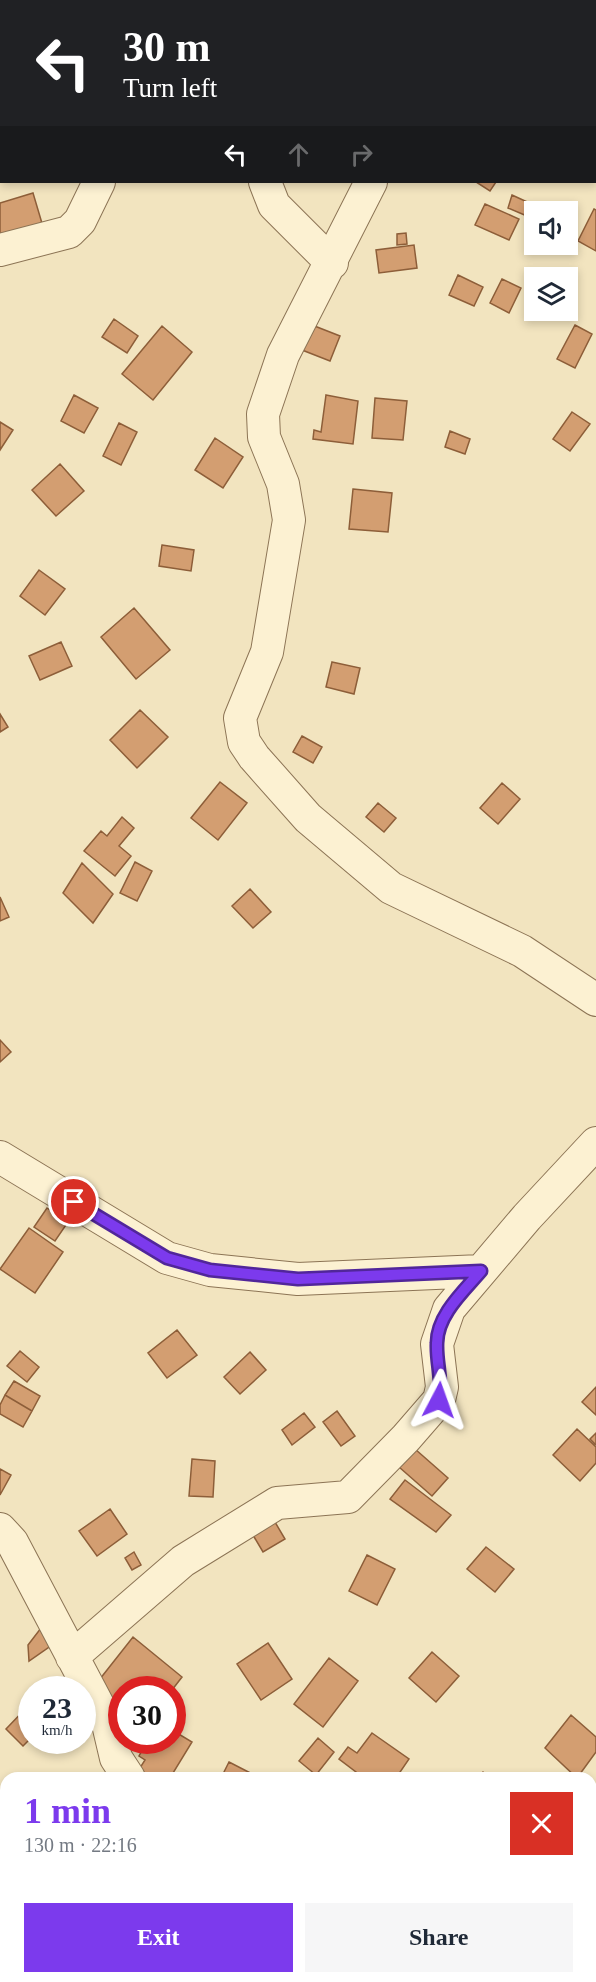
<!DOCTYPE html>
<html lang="en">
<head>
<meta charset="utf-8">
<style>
  :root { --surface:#fff; --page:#f6f6f7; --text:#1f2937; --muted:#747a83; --accent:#7c3aed }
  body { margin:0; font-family:Georgia,serif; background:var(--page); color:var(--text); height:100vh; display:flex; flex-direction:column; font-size:22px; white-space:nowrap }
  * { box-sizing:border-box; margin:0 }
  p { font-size:20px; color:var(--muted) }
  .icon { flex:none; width:33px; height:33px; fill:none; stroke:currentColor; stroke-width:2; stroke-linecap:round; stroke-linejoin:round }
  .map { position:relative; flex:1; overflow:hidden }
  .drawer { position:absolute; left:0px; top:1772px; width:597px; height:212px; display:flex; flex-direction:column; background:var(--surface); border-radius:18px 18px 0 0; box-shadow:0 3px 9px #0003 }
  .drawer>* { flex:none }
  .hud { position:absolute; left:0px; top:0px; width:597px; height:183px; box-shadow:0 3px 9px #0003; background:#202124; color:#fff; overflow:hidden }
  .tools { position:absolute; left:524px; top:201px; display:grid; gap:12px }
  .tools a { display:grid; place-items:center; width:54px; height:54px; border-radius:0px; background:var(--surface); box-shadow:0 3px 9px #0003; font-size:30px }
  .speed { position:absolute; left:18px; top:1676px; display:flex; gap:12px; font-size:30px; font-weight:700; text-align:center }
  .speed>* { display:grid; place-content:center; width:78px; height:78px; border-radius:50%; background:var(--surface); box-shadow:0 3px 9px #0003; line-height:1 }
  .speed small { font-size:15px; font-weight:400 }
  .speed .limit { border:9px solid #d22; background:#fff; color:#111 }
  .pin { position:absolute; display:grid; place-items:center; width:51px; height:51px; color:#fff; margin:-26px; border:3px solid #fff; border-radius:50%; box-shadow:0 2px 6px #0007 }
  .me { position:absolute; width:66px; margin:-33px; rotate:4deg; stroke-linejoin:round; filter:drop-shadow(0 0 4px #0008) }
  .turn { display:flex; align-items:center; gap:21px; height:126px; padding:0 24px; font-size:27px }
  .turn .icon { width:78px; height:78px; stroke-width:2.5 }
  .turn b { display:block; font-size:42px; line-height:51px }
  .lanes { display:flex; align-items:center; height:57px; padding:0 24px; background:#0003; justify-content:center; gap:30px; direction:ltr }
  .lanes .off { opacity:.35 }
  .round { display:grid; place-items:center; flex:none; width:63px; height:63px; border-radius:0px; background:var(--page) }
  .overview { display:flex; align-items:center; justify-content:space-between; height:102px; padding:0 24px }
  h1 { font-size:36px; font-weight:800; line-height:45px; color:var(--accent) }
  .cta { display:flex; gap:12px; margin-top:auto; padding:12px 24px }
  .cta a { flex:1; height:69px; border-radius:0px; background:var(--accent); color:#fff; font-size:24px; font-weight:800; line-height:69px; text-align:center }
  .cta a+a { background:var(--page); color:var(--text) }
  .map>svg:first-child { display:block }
  .building { fill:#d39e71; stroke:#8d5e39; stroke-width:1.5 }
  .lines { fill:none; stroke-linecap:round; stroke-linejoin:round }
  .minor-casing { stroke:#8c7455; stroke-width:34 }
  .minor { stroke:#fcf1d2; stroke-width:32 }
  .route-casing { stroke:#51269a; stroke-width:15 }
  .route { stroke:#7c3aed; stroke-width:10 }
</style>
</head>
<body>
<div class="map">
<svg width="596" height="1982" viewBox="0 0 596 1982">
  <rect width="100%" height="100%" fill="#f2e4bf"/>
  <path class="building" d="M 336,0 L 361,0 L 336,2 Z
    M 476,182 L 496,182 L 490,191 Z
    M 33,193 L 44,230 L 0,243 L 0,203 Z
    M 512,195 L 549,212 L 534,212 L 534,219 L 508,208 Z
    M 485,204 L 519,219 L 509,240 L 475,225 Z
    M 594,209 L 596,210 L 596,251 L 578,241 Z
    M 406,233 L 407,244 L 397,245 L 397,234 Z
    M 414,245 L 417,268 L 379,273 L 376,250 Z
    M 458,275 L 483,287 L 474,306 L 449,295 Z
    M 502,279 L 521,288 L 509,313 L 490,303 Z
    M 114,319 L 138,336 L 127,353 L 102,337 Z
    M 312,325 L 340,336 L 330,361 L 302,350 Z
    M 575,325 L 592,334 L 575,368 L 557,359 Z
    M 162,326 L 192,352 L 153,400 L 122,374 Z
    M 74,395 L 98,408 L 84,433 L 61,421 Z
    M 326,395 L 358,401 L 353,444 L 313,439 L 314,430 L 321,432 Z
    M 375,398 L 407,401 L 403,440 L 372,438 Z
    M 572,412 L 590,424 L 570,451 L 553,439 Z
    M 0,422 L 13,430 L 0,450 Z
    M 119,423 L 137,432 L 121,465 L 103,456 Z
    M 450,431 L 470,439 L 465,454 L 445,447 Z
    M 215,438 L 243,457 L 223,488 L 195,470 Z
    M 60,464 L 84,491 L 56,516 L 32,490 Z
    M 353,489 L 392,493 L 388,532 L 349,529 Z
    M 162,545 L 194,550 L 191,571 L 159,566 Z
    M 39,570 L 65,589 L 45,615 L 20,596 Z
    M 134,608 L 170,650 L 136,679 L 101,637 Z
    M 61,642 L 72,666 L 40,680 L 29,656 Z
    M 332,662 L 360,668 L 354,694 L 326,687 Z
    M 140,710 L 168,737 L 137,768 L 110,740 Z
    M 0,714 L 8,727 L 0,732 Z
    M 302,736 L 322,747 L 313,763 L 293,752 Z
    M 220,782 L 247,803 L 218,840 L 191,818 Z
    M 502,783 L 520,799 L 498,824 L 480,808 Z
    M 378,803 L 396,818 L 384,832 L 366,817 Z
    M 122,817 L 134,828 L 119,846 L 131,856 L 115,876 L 84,851 L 101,831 L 107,836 Z
    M 135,862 L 152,871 L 137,901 L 120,893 Z
    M 82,863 L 113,894 L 93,923 L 63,893 Z
    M 250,889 L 271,912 L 253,928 L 232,906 Z
    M 0,897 L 9,917 L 0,921 Z
    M 0,1040 L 11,1052 L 0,1062 Z
    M 47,1208 L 68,1222 L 55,1241 L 34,1227 Z
    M 29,1228 L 63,1252 L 35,1293 L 0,1269 Z
    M 177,1330 L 197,1355 L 167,1378 L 148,1353 Z
    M 20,1351 L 39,1367 L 27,1382 L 7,1366 Z
    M 250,1352 L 266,1370 L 240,1394 L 224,1377 Z
    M 14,1381 L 40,1396 L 32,1411 L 5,1395 Z
    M 596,1387 L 596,1415 L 582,1402 Z
    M 5,1395 L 32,1411 L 23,1427 L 0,1414 L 0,1405 Z
    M 337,1411 L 355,1436 L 341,1446 L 323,1422 Z
    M 304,1413 L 315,1427 L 292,1445 L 282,1430 Z
    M 577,1429 L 596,1447 L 596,1463 L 580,1481 L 553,1455 Z
    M 596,1433 L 596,1445 L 590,1439 Z
    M 415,1449 L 448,1478 L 432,1496 L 399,1467 Z
    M 192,1459 L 215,1461 L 213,1497 L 189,1496 Z
    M 0,1469 L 11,1475 L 0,1495 Z
    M 405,1480 L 451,1515 L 436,1532 L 390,1499 Z
    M 110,1509 L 127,1534 L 97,1556 L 79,1531 Z
    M 272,1517 L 285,1539 L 263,1552 L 250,1530 Z
    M 486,1547 L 514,1569 L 495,1592 L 467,1569 Z
    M 134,1552 L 141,1565 L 132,1570 L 125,1558 Z
    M 367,1555 L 395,1569 L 377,1605 L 349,1591 Z
    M 41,1628 L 52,1645 L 29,1661 L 28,1645 Z
    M 133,1637 L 182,1677 L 172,1690 L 122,1689 L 122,1706 L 96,1684 Z
    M 268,1643 L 292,1679 L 261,1700 L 237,1664 Z
    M 432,1652 L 459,1676 L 436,1702 L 409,1678 Z
    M 329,1658 L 358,1681 L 323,1727 L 294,1704 Z
    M 30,1704 L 32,1737 L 23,1746 L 6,1729 Z
    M 571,1715 L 596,1737 L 596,1752 L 577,1778 L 545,1748 Z
    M 172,1730 L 192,1742 L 170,1778 L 148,1778 L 138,1771 L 145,1760 L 139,1756 L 148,1740 L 172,1740 Z
    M 372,1733 L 409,1759 L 396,1778 L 364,1778 L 339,1759 L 348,1747 L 357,1753 Z
    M 318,1738 L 334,1752 L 316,1775 L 299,1761 Z
    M 229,1762 L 260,1778 L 221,1778 Z
    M 483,1772 L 490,1778 L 478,1778 Z"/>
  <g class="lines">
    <g class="minor-casing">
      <path id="minor" d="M 408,0 L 409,2
        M 305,2 L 306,0
        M 265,182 L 274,205 L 332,263
        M 371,182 L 283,355 L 263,414 L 264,437 L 283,484 L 289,520 L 267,652 L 240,718 L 244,742 L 254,757 L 308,818 L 391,888 L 522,951 L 596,1000
        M 0,250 L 69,232 L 80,221 L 99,182
        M 0,1157 L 167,1258 L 210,1270 L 298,1279 L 481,1271
        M 0,1529 L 12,1542 L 108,1724 L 116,1758 L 129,1778
        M 72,1657 L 183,1561 L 277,1503 L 348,1497 L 406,1438 L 439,1400 L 442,1387 L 437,1344 L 449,1309 L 527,1217 L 596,1143
        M 393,1977 L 400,1982"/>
    </g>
    <use href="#minor" class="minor"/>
  </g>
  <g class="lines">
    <g class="route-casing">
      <path id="route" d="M 74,1202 L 167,1258 L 210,1270 L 298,1279 L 481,1271 C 464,1291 437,1315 437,1343 C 436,1363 443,1380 439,1400"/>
    </g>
    <use href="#route" class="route"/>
  </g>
</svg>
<div class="tools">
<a><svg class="icon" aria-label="sound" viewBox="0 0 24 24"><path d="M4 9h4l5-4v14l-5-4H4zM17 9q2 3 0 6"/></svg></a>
<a><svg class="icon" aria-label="layers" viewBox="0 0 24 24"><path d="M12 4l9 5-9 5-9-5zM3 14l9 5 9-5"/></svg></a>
</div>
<div class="speed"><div>23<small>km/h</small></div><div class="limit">30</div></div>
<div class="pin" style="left:74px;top:1202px;background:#d93025"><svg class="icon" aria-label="arrive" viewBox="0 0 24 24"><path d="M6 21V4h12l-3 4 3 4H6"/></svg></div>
<svg class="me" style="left:439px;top:1400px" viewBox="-20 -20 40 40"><path d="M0-17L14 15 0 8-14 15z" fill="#7c3aed" stroke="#fff" stroke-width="4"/></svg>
<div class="hud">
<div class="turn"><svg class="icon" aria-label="left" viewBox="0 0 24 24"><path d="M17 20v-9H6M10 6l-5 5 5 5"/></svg><div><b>30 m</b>Turn left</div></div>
<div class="lanes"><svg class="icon" aria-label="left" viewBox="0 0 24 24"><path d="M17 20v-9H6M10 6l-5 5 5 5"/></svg><svg class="icon off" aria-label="ahead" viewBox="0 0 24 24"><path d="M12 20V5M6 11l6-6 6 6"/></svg><svg class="icon off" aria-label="right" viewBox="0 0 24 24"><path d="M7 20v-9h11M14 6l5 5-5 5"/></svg></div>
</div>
<section class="drawer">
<div class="overview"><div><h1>1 min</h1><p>130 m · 22:16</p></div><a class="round" style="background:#d93025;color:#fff"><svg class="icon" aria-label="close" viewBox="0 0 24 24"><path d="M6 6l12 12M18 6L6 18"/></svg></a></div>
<div class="cta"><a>Exit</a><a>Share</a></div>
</section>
</div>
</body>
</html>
